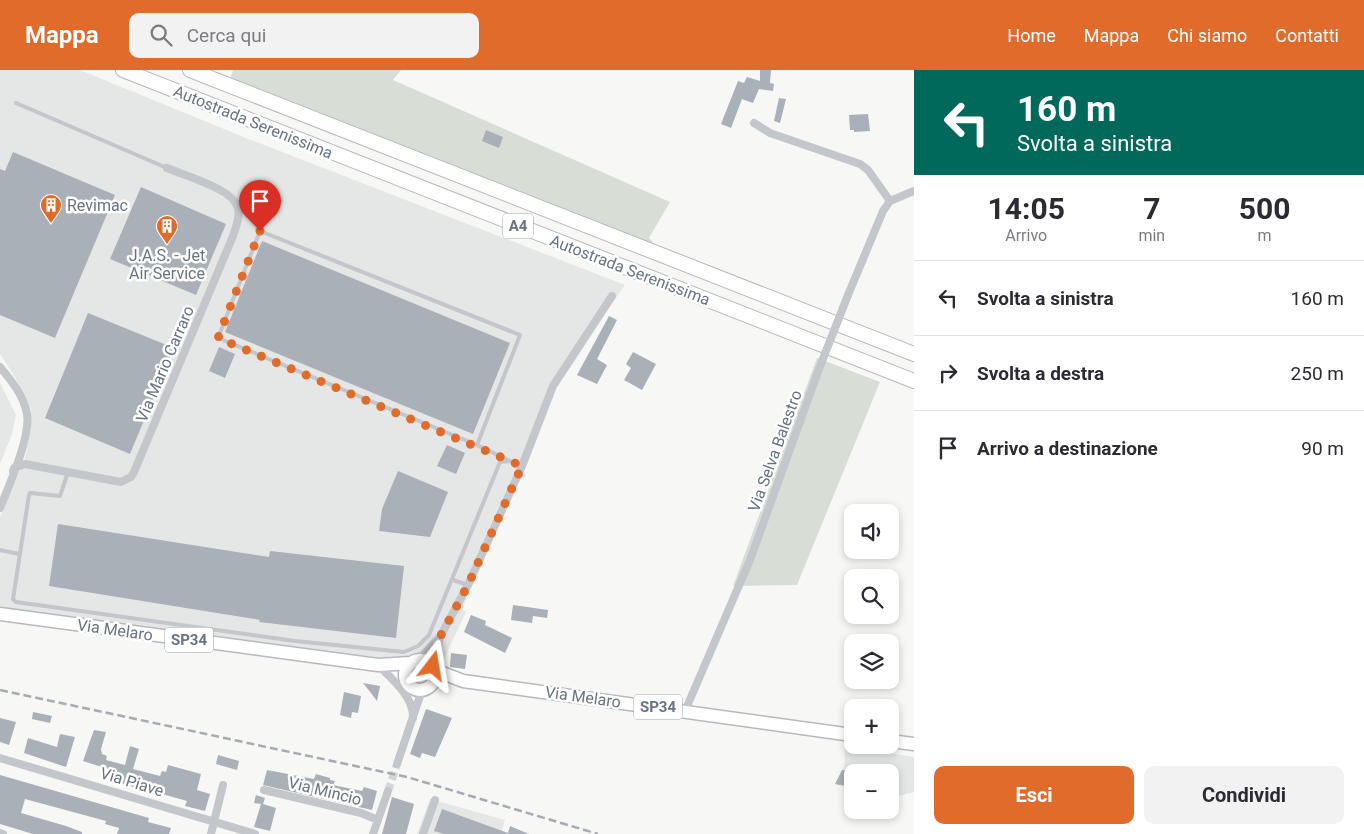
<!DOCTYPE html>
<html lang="it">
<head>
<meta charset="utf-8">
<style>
  :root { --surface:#fff; --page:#f2f2f3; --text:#2b2b33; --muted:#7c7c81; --line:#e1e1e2; --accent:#e16b2b }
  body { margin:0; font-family:Roboto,sans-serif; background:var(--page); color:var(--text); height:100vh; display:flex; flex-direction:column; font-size:19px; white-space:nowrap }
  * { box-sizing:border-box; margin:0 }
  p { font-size:16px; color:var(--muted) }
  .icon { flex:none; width:28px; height:28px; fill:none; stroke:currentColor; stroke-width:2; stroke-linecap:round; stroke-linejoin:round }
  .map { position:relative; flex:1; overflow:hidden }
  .drawer { display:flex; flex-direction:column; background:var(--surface); width:450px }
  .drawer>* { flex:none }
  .guide { background:#00695c; color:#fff; overflow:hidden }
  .tools { position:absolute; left:844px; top:434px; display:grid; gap:10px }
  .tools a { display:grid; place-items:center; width:55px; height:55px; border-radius:10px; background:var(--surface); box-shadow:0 2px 8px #0003; font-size:25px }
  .pin { position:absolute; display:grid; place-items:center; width:42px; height:42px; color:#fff; margin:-51px -21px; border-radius:50% 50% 50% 0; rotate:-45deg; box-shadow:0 0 5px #0007 }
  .pin .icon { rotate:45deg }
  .me { position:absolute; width:55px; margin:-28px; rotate:14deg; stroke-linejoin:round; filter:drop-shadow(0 0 4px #0008) }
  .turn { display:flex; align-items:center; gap:18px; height:105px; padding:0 20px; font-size:22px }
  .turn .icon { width:65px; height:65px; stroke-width:2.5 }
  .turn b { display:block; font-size:35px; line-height:42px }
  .eta { display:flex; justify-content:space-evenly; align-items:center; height:85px; text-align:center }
  .eta b { font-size:30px; font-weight:700; line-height:35px }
  .button { display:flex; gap:10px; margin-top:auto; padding:10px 20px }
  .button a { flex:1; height:58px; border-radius:10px; background:var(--accent); color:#fff; font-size:20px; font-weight:700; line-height:58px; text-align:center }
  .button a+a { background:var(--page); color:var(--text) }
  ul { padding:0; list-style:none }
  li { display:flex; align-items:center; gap:15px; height:75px; padding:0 20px; border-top:1px solid var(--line) }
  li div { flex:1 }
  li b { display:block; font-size:19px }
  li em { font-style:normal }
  header { display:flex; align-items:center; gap:30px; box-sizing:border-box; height:70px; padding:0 25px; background:var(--accent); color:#fff }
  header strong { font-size:24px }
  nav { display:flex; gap:28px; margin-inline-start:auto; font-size:18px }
  .search { width:350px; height:45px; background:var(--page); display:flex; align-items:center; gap:12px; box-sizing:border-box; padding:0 18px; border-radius:10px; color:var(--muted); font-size:19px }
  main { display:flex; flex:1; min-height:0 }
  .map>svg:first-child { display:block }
  .built { fill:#e5e6e6 }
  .green { fill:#d8ded6 }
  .building { fill:#aab0b7 }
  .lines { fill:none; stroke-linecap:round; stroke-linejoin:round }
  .minor-tunnel { stroke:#d3d6d9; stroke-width:8; stroke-dasharray:8 4; stroke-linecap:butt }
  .primary-casing { stroke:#b6babe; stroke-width:15 }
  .motorway-casing { stroke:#b6b9bc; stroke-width:16 }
  .service { stroke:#c3c6ca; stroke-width:4 }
  .minor { stroke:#c3c6ca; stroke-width:8 }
  .primary { stroke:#fff; stroke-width:12 }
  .motorway { stroke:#fff; stroke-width:14 }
  .rail { stroke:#a6aab1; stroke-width:2.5; stroke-dasharray:8 4; stroke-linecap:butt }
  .minor-bridge { stroke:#c3c6ca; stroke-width:8 }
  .route { stroke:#e16b2b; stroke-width:9; stroke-dasharray:0 16.2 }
  .labels { text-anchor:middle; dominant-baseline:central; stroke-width:5; stroke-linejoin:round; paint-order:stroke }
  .shield { fill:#fff; stroke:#959eaa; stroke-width:1 }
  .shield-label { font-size:15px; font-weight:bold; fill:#677485 }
  .street-label { font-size:16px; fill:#677485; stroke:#fff }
  .poi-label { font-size:16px; fill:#677485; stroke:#fff; text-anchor:start }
</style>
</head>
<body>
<header>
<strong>Mappa</strong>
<div class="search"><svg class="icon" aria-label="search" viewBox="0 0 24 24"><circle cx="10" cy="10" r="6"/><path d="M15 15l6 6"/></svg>Cerca qui</div>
<nav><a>Home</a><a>Mappa</a><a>Chi siamo</a><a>Contatti</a></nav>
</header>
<main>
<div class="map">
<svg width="914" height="764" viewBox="0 0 914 764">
  <rect width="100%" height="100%" fill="#f7f7f5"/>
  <path class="built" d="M 0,0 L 80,0 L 246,68 L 625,215 L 558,309 L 486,464 L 463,539 L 466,542 L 440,598 L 439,607 L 0,544 L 0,447 L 24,391 L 31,359 L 31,339 L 15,307 L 0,284 Z
    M 0,313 L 16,345 L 12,364 L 0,394 Z
    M 845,676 L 914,687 L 914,722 L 890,728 L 890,702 L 852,702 L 852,717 L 835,714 L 844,700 Z
    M 430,729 L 505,750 L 501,764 L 417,764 Z"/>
  <path class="green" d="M 233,0 L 401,0 L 393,10 L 670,132 L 649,168 L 657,177 L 230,9 Z
    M 817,288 L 880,312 L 797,515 L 733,516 Z"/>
  <path class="building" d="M 760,0 L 771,0 L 770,13 L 774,14 L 773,21 L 759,19 L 753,33 L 742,29 L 731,58 L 721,54 L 738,11 L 744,13 L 747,7 L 760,11 Z
    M 779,28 L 786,29 L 780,53 L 774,51 Z
    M 868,44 L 870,61 L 854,62 L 854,60 L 850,60 L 849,45 Z
    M 486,60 L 503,67 L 499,78 L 482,71 Z
    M 13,82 L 115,125 L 55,268 L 0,245 L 0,99 L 5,101 Z
    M 141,117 L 226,154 L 196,225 L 110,189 Z
    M 262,171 L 510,273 L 473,364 L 225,262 Z
    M 88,243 L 174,278 L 130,384 L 45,348 Z
    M 609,246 L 617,250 L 597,289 L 607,295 L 597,314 L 577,305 Z
    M 219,277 L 235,284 L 225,308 L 209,301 Z
    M 633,282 L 656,294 L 642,320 L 624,310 L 631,298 L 626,294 Z
    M 447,375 L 465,383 L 456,404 L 437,396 Z
    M 398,401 L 448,422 L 430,467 L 379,461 L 382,439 Z
    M 58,454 L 269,487 L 270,481 L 404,496 L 396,568 L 259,552 L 260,550 L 49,516 Z
    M 513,535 L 548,540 L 547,548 L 533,546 L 532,553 L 511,550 Z
    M 471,545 L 486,551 L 485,555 L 512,568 L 505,583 L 464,562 Z
    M 451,583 L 467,585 L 465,599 L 450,597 Z
    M 363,613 L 380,616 L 377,631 L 371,623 Z
    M 344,622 L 361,626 L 358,643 L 352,642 L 351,648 L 340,645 Z
    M 426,639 L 452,648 L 435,687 L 422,683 L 420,688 L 410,684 Z
    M 33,642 L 52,646 L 50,653 L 32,649 Z
    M 0,648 L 16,652 L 9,675 L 0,672 Z
    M 94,660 L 106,662 L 101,679 L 102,684 L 107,686 L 106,690 L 125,695 L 130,676 L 139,679 L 133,699 L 160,706 L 162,701 L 166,702 L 168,695 L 201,704 L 197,720 L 210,724 L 205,741 L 185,736 L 187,731 L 148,720 L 148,722 L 106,708 L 108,699 L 83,691 Z
    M 60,664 L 75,667 L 66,697 L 24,683 L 28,668 L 57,677 Z
    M 218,685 L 239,691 L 237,700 L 216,694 Z
    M 267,700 L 314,709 L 316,704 L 330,708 L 330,710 L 335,711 L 333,715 L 362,721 L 364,717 L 377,721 L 372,740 L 263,715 Z
    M 842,700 L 852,701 L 852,717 L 835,714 Z
    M 0,705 L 149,748 L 148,752 L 171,758 L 169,764 L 117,764 L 119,758 L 105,754 L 106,751 L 25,729 L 21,743 L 66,756 L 82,762 L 82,764 L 33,764 L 0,754 Z
    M 256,725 L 265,728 L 263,734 L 276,738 L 270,761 L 254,757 L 261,734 L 254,733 Z
    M 392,727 L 414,734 L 406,764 L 382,764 Z
    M 442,739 L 508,763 L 510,756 L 529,764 L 444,764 L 434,761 Z"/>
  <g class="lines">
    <path class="minor-tunnel" d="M 388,721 L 397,694"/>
    <g class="primary-casing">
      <path id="primary" d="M 0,544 L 378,595 L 410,593
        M405 605a15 15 0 1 1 30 0a15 15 0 1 1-30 0Z
        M 435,600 L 463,611 L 852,665
        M 890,671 L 914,674"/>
    </g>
    <g class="motorway-casing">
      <path id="motorway" d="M 123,0 L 914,311
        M 190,0 L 914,284"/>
    </g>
    <path class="service" d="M 16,33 L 167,98
      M 477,375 L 520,265 L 260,161 L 218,268 L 477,375 L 510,391
      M 68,402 L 60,426 L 30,423 L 29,425 L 13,529 L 16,532 L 295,571 L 404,582 L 418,576 L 429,565 L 500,392 L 510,391 L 522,396
      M 0,480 L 19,484
      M 453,510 L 468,515"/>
    <path class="minor" d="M 754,53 L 770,63 L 860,94 L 868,100 L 890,131
      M 848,225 L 883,141 L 890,131 L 914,121
      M 0,297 C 11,310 24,326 27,344 C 31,366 9,416 0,438
      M 13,401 L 14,398 L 25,394 L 121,412 L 131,407 L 134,402 L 233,166 C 236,156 241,146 237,136 C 232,119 184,105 167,98
      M 419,589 L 440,567
      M 378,595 C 392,609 414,627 413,648
      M 433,596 L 440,567 L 468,515 L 522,396 L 553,316 L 612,226
      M 685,641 L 750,490 L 819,299
      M 0,688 L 255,764
      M 397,694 L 422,620
      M 264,720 L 361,743 L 378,750
      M 0,763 L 3,764
      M 211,764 L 223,715
      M 373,764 L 388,721
      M 423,764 L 435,730"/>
    <use href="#primary" class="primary"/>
    <use href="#motorway" class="motorway"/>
    <path class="rail" d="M 0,620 L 407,707 L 598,764"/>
    <path class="minor-bridge" d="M 819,299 L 848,225"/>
  </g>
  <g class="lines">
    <path class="route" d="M 260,161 L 218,268 L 522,396 L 468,515 L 440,567 L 433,596"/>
  </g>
  <defs>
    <g id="building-pin" transform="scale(1.125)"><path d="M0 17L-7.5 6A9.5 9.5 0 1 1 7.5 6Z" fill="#e16b2b" stroke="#fff"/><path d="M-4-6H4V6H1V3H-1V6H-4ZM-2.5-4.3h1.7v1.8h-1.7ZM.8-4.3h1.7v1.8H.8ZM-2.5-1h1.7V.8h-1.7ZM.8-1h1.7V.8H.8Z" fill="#fff"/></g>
  </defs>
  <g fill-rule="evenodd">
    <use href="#building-pin" x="51" y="135"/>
    <use href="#building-pin" x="167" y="156"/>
  </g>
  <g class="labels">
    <g class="shield">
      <rect x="503" y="143.5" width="30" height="25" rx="4"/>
      <rect x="165" y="557.5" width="48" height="25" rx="4"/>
      <rect x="634" y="624.5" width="48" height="25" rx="4"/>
    </g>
    <g class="shield-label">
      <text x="518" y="156">A4</text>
      <text x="189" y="570">SP34</text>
      <text x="658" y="637">SP34</text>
    </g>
    <g class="street-label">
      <text transform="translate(253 52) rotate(22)">Autostrada Serenissima</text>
      <text transform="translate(630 200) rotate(21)">Autostrada Serenissima</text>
      <text transform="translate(165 294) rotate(-67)">Via Mario Carraro</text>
      <text transform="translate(775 381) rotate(-70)">Via Selva Balestro</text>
      <text transform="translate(115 560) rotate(8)">Via Melaro</text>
      <text transform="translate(583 627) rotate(8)">Via Melaro</text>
      <text transform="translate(132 712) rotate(17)">Via Piave</text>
      <text transform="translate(325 721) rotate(14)">Via Mincio</text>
    </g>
    <g class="poi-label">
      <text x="67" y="135">Revimac</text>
      <text x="167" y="185" text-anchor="middle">J.A.S. - Jet<tspan x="167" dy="18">Air Service</tspan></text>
    </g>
  </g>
</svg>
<div class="tools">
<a><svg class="icon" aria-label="sound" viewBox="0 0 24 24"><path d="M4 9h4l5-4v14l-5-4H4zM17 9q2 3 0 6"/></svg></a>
<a><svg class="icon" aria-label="search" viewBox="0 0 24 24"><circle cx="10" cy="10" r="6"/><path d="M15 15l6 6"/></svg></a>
<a><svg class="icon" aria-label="layers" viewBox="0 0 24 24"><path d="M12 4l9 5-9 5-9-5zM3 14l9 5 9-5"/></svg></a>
<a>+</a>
<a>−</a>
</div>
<div class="pin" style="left:260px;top:161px;background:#d93025"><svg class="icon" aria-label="arrive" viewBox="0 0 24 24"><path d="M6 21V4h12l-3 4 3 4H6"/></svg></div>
<svg class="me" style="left:433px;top:596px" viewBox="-20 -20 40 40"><path d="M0-17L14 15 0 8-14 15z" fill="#e16b2b" stroke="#fff" stroke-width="4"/></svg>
</div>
<section class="drawer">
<div class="guide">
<div class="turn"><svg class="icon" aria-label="left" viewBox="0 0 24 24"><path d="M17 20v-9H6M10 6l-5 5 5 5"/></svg><div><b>160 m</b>Svolta a sinistra</div></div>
</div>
<div class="eta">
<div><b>14:05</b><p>Arrivo</p></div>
<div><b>7</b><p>min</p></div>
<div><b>500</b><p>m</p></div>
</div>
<ul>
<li><svg class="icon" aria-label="left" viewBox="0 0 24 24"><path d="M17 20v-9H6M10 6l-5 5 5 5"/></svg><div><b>Svolta a sinistra</b></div><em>160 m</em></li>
<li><svg class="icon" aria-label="right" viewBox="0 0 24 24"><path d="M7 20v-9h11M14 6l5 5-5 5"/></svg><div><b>Svolta a destra</b></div><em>250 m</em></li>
<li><svg class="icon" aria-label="arrive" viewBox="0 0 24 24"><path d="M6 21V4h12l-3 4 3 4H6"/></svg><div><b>Arrivo a destinazione</b></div><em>90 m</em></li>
</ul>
<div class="button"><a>Esci</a><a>Condividi</a></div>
</section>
</main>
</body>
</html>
